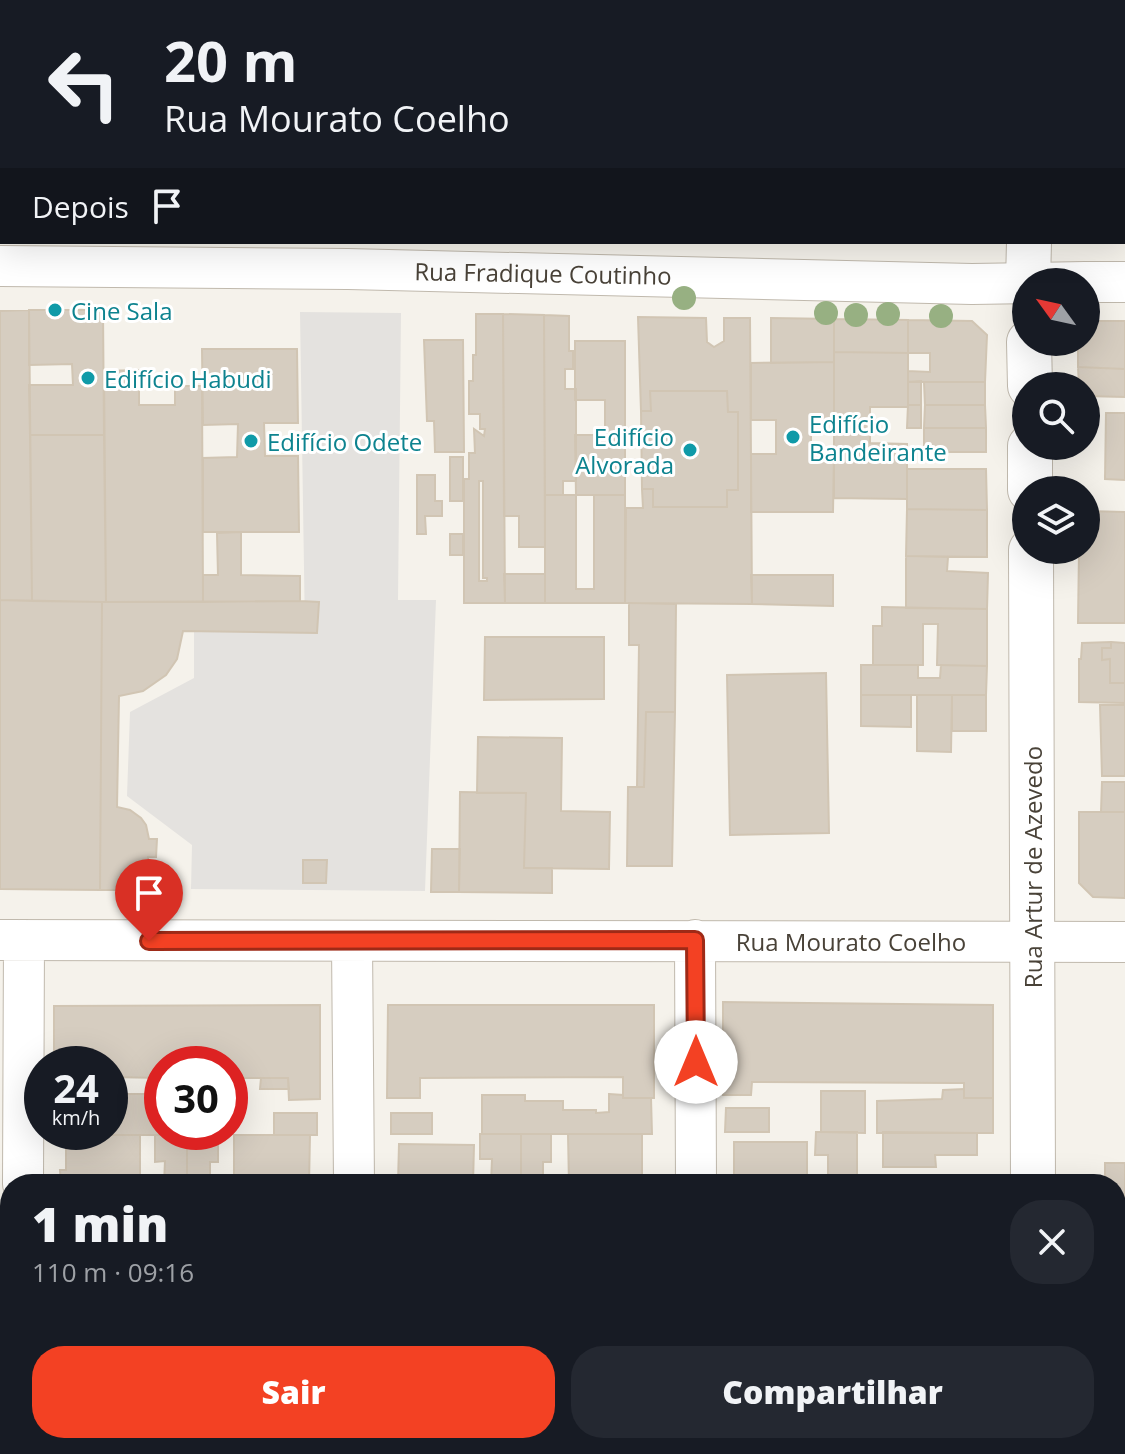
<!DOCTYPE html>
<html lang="pt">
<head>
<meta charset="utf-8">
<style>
  :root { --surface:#171b24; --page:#242831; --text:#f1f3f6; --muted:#9ea1a6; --accent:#f34123 }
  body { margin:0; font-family:"Open Sans",sans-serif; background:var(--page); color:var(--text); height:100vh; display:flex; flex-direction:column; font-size:30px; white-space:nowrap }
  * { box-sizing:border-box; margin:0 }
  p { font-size:26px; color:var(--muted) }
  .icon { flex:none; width:44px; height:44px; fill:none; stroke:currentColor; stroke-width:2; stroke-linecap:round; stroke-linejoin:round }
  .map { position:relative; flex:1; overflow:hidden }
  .drawer { position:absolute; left:0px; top:1174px; width:1126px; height:280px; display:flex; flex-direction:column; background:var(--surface); border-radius:32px 32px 0 0; box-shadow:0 8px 32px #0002 }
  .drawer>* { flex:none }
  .hud { position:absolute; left:0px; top:0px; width:1126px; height:244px; box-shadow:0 8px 32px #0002; background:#171b24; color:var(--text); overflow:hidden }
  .needle { width:52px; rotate:303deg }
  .controls { position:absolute; left:1012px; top:268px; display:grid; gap:16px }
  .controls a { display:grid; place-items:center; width:88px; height:88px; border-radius:50%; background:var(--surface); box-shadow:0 8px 32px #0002; font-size:40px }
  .speed { position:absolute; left:24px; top:1046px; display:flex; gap:16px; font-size:40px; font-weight:700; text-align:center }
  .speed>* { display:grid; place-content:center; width:104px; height:104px; border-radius:50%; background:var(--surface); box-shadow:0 8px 32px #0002; line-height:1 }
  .speed small { font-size:20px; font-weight:400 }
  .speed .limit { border:12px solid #d22; background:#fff; color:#111 }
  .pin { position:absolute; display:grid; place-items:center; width:68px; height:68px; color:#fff; margin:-82px -34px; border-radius:50% 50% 50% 0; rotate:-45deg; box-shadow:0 0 8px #0007 }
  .pin .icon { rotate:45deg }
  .me { position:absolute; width:88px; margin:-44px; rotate:0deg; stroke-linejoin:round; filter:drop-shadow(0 0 6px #0008) }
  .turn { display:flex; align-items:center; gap:28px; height:168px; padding:0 32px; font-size:36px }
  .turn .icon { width:104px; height:104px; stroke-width:2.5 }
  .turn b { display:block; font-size:56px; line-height:68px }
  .then { display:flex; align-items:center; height:76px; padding:0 32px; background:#0003; gap:16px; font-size:30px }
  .round { display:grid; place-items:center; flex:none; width:84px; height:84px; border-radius:32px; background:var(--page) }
  .summary { display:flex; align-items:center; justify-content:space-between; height:136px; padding:0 32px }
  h1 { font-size:48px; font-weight:800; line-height:60px }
  .action { display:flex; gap:16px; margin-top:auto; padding:16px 32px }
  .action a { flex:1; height:92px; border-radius:32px; background:var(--accent); color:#fff; font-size:32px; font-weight:800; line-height:92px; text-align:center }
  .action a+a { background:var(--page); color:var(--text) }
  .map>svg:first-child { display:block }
  .parking { fill:#e4e2df }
  .building { fill:#d6cdc0; stroke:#d1c5b3; stroke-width:2; fill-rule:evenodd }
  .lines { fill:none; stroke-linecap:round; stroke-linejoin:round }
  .minor-casing { stroke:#c0b9ad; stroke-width:42 }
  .tertiary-casing { stroke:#c0b9ad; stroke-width:46 }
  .minor { stroke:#fff; stroke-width:40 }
  .tertiary { stroke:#fff; stroke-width:44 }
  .tree { fill:#97b082 }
  .route-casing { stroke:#9e2a17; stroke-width:20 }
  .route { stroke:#f34123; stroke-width:14 }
  .culture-dot { fill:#0f9aa8; stroke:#fff; stroke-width:3 }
  .labels { text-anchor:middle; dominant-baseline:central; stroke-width:6; stroke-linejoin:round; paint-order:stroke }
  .street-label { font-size:24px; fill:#494238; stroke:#fff }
  .culture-label { font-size:24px; fill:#0d838f; stroke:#fff; text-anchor:start }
</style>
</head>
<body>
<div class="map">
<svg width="1125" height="1454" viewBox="0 0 1125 1454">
  <rect width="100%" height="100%" fill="#f5f2eb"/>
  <path class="parking" d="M 300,312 L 401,313 L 398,600 L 436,600 L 425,891 L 191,889 L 192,845 L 127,796 L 130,712 L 194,678 L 194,631 L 305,632 Z"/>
  <path class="building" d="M 118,0 L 218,0 L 118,2 Z
    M 323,0 L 586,0 L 586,2 L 323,2 Z
    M 901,0 L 988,0 L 988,2 L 902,2 Z
    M 29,310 L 32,601 L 0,600 L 0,311 Z
    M 29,310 L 103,310 L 104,435 L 30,435 L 29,385 L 73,385 L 72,364 L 29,365 Z
    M 476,314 L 503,314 L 505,603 L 464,603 L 464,479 L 469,479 L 469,453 L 475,453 L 474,429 L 484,436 L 485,429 L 480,429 L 480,414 L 469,414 L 469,381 L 473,381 L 473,355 L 476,355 ZM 479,481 L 483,481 L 483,578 L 487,578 L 487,581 L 479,581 Z
    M 503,314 L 544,315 L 545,547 L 519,547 L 519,516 L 504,516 Z
    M 544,315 L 569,316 L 569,351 L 573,351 L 573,369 L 565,369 L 565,389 L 576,389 L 576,481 L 563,481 L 563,495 L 545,495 Z
    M 638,317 L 706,318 L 707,342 L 714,347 L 724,341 L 724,318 L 750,318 L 752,604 L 625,603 L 626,508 L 643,508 L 642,489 L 653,489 L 653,507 L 727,507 L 727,490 L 738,490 L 738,412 L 728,412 L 727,391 L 650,391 L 651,411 L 641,411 Z
    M 771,318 L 834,319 L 834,362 L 771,363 Z
    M 834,319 L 908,320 L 908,353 L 834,352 Z
    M 908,320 L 972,321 L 987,335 L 985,382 L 908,382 L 908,371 L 930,372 L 930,353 L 908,353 Z
    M 1093,321 L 1125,321 L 1125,369 L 1078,367 L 1078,342 L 1086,342 L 1086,328 Z
    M 424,340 L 463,340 L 464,452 L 435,452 L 434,421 L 427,421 Z
    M 575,341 L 625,341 L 625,495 L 576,495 L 575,435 L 605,435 L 605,400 L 575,400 Z
    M 202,349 L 297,349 L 298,423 L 264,423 L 265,456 L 298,456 L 299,532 L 203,532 L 203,458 L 237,457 L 238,424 L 203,425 Z
    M 834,352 L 908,353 L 908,407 L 870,407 L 870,443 L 907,444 L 907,499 L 834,498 Z
    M 834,362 L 834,420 L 811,419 L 811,454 L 834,453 L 833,512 L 751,512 L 751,454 L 776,454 L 776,420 L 751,420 L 751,363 Z
    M 1078,367 L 1125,369 L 1125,397 L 1086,396 L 1086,386 L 1079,386 Z
    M 139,370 L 139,405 L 175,405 L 175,386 L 202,386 L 203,602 L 106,602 L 104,371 Z
    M 921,381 L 921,405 L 908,405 L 908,382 Z
    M 924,382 L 985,382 L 985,405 L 925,405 Z
    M 650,391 L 727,391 L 728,412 L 738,412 L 738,490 L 727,490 L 727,507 L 653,507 L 653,489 L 642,489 L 641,411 L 651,411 Z
    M 908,405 L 921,405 L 921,428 L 907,428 Z
    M 925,405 L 985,405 L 986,428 L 924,428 Z
    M 1106,413 L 1125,413 L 1125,480 L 1105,479 Z
    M 924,428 L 986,428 L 986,452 L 924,452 Z
    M 30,435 L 104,435 L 106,602 L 32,601 Z
    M 450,457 L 463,457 L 463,501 L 450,501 Z
    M 907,469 L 986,469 L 987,510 L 907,509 Z
    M 417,475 L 435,475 L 435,501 L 442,501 L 442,516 L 425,516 L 426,534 L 417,534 Z
    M 545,495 L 576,495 L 576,589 L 594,589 L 594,495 L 625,495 L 625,603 L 545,603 Z
    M 907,509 L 987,510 L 987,557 L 906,556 Z
    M 1086,511 L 1125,512 L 1125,623 L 1078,623 L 1079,550 L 1086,550 Z
    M 241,532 L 241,575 L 300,576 L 300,601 L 203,602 L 203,575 L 218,575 L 217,533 Z
    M 450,534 L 463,534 L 463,555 L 450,555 Z
    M 906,556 L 948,557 L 947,571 L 988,573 L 987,609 L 906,608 Z
    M 504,574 L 545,574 L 545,603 L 505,603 Z
    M 751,575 L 833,575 L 833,606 L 752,604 Z
    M 0,600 L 102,602 L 100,890 L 0,889 Z
    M 300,601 L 319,602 L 317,633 L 183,631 L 177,659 L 166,675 L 143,691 L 119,696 L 117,807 L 130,810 L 141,818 L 146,825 L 149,839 L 157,839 L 156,857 L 148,857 L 148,873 L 144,890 L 100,890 L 102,602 Z
    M 629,603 L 676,604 L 675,712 L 646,712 L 644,787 L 637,787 L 639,645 L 629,645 Z
    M 882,607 L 987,609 L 987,666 L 937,665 L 938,624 L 923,624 L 923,665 L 873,665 L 873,626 L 882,626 Z
    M 485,637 L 604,637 L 604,699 L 484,700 Z
    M 1111,642 L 1125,643 L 1125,683 L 1110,683 L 1110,659 L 1102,660 L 1102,648 L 1111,648 Z
    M 1111,642 L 1111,648 L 1102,648 L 1102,660 L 1110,659 L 1110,683 L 1125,683 L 1125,703 L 1079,702 L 1079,659 L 1081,659 L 1082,643 Z
    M 861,665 L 918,665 L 918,678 L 940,678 L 941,665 L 987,666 L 986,695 L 861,695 Z
    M 826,673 L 829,833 L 730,835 L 727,675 Z
    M 861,695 L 911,695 L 911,727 L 861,726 Z
    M 917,695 L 952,695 L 951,752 L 917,751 Z
    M 952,695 L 986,695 L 986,731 L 952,731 Z
    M 1100,705 L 1125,705 L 1125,776 L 1102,776 Z
    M 646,712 L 675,712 L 672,866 L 627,866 L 628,787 L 644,787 Z
    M 478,737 L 562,738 L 561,811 L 610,812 L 609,869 L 524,868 L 526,793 L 477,793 Z
    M 1102,782 L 1125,782 L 1125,812 L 1101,812 Z
    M 460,792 L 526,793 L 524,868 L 552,868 L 552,893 L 459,892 Z
    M 1079,812 L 1125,812 L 1125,898 L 1093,897 L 1079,883 Z
    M 432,849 L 460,849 L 459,892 L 431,892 Z
    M 303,860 L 327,860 L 326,883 L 303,883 Z
    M 723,1002 L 993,1005 L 993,1098 L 964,1098 L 964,1083 L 953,1083 L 752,1082 L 751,1095 L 723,1095 Z
    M 320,1005 L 320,1099 L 289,1100 L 288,1078 L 230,1078 L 230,1064 L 162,1064 L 162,1078 L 110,1077 L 110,1064 L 54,1064 L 54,1006 Z
    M 388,1005 L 654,1005 L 654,1098 L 623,1098 L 623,1077 L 420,1078 L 420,1098 L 387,1098 Z
    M 261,1078 L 288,1078 L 289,1089 L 260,1089 Z
    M 964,1089 L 964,1098 L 993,1098 L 993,1133 L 877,1133 L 877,1101 L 942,1099 L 943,1090 Z
    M 821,1091 L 865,1091 L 865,1133 L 821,1132 Z
    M 110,1094 L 162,1094 L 162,1132 L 226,1132 L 226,1135 L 57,1135 L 57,1132 L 110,1132 Z
    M 609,1094 L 623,1095 L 623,1098 L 651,1098 L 652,1134 L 482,1134 L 482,1095 L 525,1095 L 525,1101 L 563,1101 L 563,1110 L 596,1110 L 596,1113 L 609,1112 Z
    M 726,1108 L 769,1108 L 769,1132 L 725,1132 Z
    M 274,1113 L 317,1113 L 317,1135 L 274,1135 Z
    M 391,1113 L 432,1113 L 432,1134 L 391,1134 Z
    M 816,1132 L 857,1132 L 857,1184 L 828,1184 L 828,1155 L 815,1155 Z
    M 883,1132 L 977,1133 L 977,1155 L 935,1155 L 936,1167 L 883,1167 Z
    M 480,1134 L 521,1134 L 521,1184 L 491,1184 L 492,1159 L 480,1159 Z
    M 521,1134 L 551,1134 L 551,1162 L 543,1162 L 543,1178 L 560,1178 L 560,1184 L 521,1184 Z
    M 568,1134 L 642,1134 L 642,1184 L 569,1184 Z
    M 66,1135 L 140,1135 L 140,1184 L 61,1184 L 60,1170 L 66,1170 Z
    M 155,1135 L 187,1135 L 187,1184 L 164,1184 L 165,1161 L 155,1162 Z
    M 187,1135 L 218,1135 L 218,1162 L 210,1162 L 210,1184 L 187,1184 Z
    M 234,1135 L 310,1135 L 309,1184 L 234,1184 Z
    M 734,1142 L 807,1142 L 807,1184 L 734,1184 Z
    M 399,1144 L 474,1145 L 473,1184 L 398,1184 Z
    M 1105,1163 L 1125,1163 L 1125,1223 L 1116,1223 L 1116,1184 L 1105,1183 Z
    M 1116,1223 L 1125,1223 L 1125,1263 L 1116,1263 Z
    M 1116,1312 L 1125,1312 L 1125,1363 L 1116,1363 Z
    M 1116,1375 L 1125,1375 L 1125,1417 L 1116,1417 Z
    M 1116,1417 L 1125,1417 L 1125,1453 L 1101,1453 L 1101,1444 L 1116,1444 Z
    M 56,1444 L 99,1444 L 99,1454 L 56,1454 Z
    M 113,1444 L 187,1444 L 187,1454 L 146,1454 L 146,1448 L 113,1448 Z
    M 187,1444 L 226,1444 L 226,1454 L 187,1454 Z
    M 821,1444 L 865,1444 L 865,1454 L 821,1454 Z
    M 485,1445 L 507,1445 L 507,1454 L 484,1454 Z"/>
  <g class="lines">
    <g class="minor-casing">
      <path id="minor" d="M 0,266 L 348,269 L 972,284 L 1085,282
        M 1086,282 L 1125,282
        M 0,940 L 1125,942
        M 695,940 L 696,1184
        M 352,942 L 354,1184
        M 23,1184 L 24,940
        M 356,1444 L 356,1454
        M 698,1444 L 698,1454
        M 23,1454 L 23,1444"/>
    </g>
    <g class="tertiary-casing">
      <path id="tertiary" d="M 1031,2 L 1031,0
        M 1028,282 L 1029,242
        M 1029,342 L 1030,386
        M 1030,446 L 1030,490
        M 1031,550 L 1033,1184
        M 1034,1444 L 1034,1454"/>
    </g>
    <use href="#minor" class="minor"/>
    <use href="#tertiary" class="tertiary"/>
  </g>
  <g class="tree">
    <circle cx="684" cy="298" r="12"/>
    <circle cx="826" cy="313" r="12"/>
    <circle cx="888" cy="314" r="12"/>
    <circle cx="856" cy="315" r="12"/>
    <circle cx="941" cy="316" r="12"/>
  </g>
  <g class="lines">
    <g class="route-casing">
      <path id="route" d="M 149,941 L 695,940 L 696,1062"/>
    </g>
    <use href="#route" class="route"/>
  </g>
  <g class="culture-dot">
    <circle cx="55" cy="310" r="8"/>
    <circle cx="88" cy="378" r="8"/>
    <circle cx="793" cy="437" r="8"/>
    <circle cx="251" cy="441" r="8"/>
    <circle cx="690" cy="450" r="8"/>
  </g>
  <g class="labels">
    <g class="street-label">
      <text transform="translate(543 273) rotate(1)">Rua Fradique Coutinho</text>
      <text transform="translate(1032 867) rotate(-90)">Rua Artur de Azevedo</text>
      <text x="851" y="941">Rua Mourato Coelho</text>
    </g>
    <g class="culture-label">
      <text x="71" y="310">Cine Sala</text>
      <text x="104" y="378">Edifício Habudi</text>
      <text x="809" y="423">Edifício<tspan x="809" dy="28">Bandeirante</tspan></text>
      <text x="674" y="436" text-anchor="end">Edifício<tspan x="674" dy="28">Alvorada</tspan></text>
      <text x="267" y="441">Edifício Odete</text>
    </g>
  </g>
</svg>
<div class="controls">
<a><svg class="needle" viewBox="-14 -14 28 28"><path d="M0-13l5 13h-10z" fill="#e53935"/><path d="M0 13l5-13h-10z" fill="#9ea1a6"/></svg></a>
<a><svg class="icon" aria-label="search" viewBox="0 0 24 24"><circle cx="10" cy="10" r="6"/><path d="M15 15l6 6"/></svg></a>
<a><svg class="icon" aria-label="layers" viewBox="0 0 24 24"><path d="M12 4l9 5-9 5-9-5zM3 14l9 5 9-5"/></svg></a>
</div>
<div class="speed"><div>24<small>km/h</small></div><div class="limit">30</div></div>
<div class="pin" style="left:149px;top:941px;background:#d93025"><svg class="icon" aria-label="arrive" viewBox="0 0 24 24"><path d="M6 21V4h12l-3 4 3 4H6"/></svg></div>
<svg class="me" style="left:696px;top:1062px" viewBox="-20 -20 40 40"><circle r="19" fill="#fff"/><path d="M0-13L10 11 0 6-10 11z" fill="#f34123"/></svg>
<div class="hud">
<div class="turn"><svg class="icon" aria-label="left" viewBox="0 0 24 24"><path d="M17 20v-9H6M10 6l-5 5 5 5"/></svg><div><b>20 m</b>Rua Mourato Coelho</div></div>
<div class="then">Depois<svg class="icon" aria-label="arrive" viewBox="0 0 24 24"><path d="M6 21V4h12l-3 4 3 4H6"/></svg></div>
</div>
<section class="drawer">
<div class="summary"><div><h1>1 min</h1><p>110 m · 09:16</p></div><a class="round"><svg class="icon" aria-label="close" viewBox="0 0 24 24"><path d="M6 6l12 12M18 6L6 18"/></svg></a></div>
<div class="action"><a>Sair</a><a>Compartilhar</a></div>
</section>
</div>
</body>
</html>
